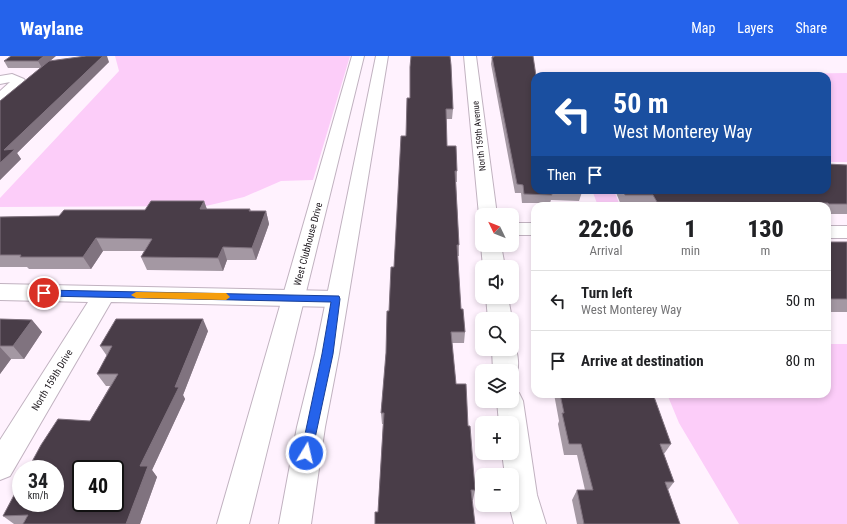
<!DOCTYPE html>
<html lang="en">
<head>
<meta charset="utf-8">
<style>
  :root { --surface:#fff; --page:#f2f2f2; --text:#202124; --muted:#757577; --line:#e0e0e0; --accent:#2563eb }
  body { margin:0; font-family:"Roboto Condensed",sans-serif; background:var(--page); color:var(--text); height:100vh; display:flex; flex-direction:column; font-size:15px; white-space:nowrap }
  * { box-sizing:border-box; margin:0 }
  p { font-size:13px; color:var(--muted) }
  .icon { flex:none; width:22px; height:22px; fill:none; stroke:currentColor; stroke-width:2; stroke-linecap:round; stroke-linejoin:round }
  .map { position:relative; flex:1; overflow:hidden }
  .side { position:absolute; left:531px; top:146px; width:300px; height:196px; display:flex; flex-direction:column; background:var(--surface); border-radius:12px; box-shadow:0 2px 6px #0003 }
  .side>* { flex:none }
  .banner { position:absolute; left:531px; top:16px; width:300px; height:122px; border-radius:12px; box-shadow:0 2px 6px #0003; background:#1a4fa0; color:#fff; overflow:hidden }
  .needle { width:26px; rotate:313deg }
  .tools { position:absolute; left:475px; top:152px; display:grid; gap:8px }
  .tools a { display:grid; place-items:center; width:44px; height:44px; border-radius:8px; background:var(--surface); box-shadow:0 2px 6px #0003; font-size:20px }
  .speed { position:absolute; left:12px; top:404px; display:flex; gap:8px; font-size:20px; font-weight:700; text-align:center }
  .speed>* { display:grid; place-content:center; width:52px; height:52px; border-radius:50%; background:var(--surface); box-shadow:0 2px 6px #0003; line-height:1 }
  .speed small { font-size:10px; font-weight:400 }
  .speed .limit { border:2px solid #111; border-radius:6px; background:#fff; color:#111 }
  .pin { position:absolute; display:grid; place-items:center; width:34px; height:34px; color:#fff; margin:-17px; border:2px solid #fff; border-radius:50%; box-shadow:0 1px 4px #0007 }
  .me { position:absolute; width:44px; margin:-22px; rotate:9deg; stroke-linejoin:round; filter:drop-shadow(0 0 3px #0008) }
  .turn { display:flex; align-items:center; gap:14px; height:84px; padding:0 16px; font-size:18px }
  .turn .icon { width:52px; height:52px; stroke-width:2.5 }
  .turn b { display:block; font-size:28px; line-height:34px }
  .then { display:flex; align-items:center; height:38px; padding:0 16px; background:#0003; gap:8px; font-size:15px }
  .eta { display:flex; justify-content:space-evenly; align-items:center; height:68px; text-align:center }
  .eta b { font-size:24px; font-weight:800; line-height:28px }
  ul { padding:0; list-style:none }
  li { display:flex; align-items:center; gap:12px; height:60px; padding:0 16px; border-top:1px solid var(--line) }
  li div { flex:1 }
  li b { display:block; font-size:15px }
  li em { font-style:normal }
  header { display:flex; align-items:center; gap:24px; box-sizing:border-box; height:56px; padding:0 20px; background:var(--accent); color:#fff }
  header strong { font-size:19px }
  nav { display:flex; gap:22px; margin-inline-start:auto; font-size:14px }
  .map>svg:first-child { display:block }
  .green { fill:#fccdf9 }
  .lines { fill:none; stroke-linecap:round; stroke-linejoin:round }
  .minor-casing { stroke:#c1b2c0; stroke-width:2 }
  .tertiary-casing { stroke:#c1b2c0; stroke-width:2 }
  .minor { fill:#fff; fill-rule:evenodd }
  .tertiary { fill:#fff; fill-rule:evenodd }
  .wall { fill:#a498a3 }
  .shaded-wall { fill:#80737f }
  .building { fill:#493d48; stroke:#80737f; fill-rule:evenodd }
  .route { fill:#2563eb; stroke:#184099 }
  .slow { fill:#f59e0b }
  .labels { text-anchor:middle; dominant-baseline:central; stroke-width:4; stroke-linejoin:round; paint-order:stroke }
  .far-street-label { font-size:9px; fill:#252025; stroke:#fff }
  .street-label { font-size:10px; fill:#252025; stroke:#fff }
</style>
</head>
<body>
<header>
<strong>Waylane</strong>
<nav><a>Map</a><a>Layers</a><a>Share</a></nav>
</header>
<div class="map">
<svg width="847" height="468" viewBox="0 0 847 468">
  <rect width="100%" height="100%" fill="#fff2fe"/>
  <path class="green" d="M 115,0 L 350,0 L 313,124 L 281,125 L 244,141 L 206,150 L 0,151 L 0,142 L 119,15 Z
    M 847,17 L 847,106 L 827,106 L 827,20 L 621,20 Z
    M 592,134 L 614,134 L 620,150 L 598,150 Z
    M 827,288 L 847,288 L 847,468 L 739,468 L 679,367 L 667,338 L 827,338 Z"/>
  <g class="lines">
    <g class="minor-casing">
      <path id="minor" d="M 464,0 L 476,0 L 497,159 L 482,159 L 482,163 L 479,159 Z
        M 12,18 L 24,23 L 26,26 L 5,45 L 0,46 L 0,35 L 10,26 L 0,28 L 0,20 Z
        M 512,167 L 535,167 L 535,179 L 512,179 Z
        M 827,170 L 847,170 L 847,182 L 827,182 Z
        M 482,187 L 482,189 L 501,189 L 505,211 L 483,211 L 481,189 Z
        M 0,228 L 336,235 L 344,237 L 347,243 L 344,249 L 336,251 L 111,246 L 10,420 L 0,424 L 0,384 L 88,246 L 0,244 Z
        M 486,241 L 508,241 L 512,263 L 488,263 Z
        M 512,286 C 519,296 520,312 515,322 L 512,323 L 512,315 L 493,315 L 492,293 L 512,293 Z
        M 512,334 L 519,337 L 523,345 L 537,439 L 546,468 L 514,468 L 509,449 L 512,449 L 512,419 L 505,419 L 502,397 L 512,397 L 512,367 L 499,367 L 497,345 L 512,345 Z"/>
    </g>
    <g class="tertiary-casing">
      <path id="tertiary" d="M 352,0 L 364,0 L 249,468 L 217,468 Z
        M 376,0 L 388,0 L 339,298 L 325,371 L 311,468 L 279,468 L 297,371 L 315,298 Z"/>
    </g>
    <use href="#minor" class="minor"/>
    <use href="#tertiary" class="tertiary"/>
  </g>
  <path class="wall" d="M 492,0 L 533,0 L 535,134 L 582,136 L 579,145 L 551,144 L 550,147 L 522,147 L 521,137 L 515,137 L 491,8 Z
    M 4,5 L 51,5 L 109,6 L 17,97 L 21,103 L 0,124 L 0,45 L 40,12 L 8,12 Z
    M 410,42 L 453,53 L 452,63 L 446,63 L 447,90 L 457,115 L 457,126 L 456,126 L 459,189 L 459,200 L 457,200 L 461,253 L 465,276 L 464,287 L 452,287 L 456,328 L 468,370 L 475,434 L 473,444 L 378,456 L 383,368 L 382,368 L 381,357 L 386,297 L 389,255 L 394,211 L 406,80 Z
    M 827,108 L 847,109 L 847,158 L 827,158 L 827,150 L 650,150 L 649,149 L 621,149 L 615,134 L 827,134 Z
    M 204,145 L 207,153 L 250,153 L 251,155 L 266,155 L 269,168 L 256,204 L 227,204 L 223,215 L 147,214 L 141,201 L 144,195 L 103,195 L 91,213 L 29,213 L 27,211 L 0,211 L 0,161 L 59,160 L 145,154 Z
    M 827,186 L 847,186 L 847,256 L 827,256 Z
    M 533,208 L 535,208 L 535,245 L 531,220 Z
    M 0,263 L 32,264 L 42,276 L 24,303 L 11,303 L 0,318 Z
    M 208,275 L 183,339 L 185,343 L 152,414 L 157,421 L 140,468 L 14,468 L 3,460 L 90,365 L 110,330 L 106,330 L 97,318 L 107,300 L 100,290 Z
    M 554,338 L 653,338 L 671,388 L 664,398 L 674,426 L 668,434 L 680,468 L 577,468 L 572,444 L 577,434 L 585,434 L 577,399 L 564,399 L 558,368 L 559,365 Z"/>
  <path class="shaded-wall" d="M 44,0 L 56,0 L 42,12 L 38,5 Z
    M 103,0 L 107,0 L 109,6 L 17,97 L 21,103 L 0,124 L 0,107 L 4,94 Z
    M 204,145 L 208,157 L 200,153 Z
    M 266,155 L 269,168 L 256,204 L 252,192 Z
    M 96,182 L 103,195 L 91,213 L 83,201 Z
    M 223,191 L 227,204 L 223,215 L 218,202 Z
    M 203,263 L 208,275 L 183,339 L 185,343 L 152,414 L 157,421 L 140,468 L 126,468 L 140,410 L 175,331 Z
    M 32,264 L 42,276 L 24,303 L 13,290 Z
    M 0,291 L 11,303 L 0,318 Z"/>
  <path class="building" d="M 11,0 L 44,0 L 38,5 L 4,5 Z
    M 86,0 L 103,0 L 4,94 L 15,93 L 0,107 L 0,45 L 49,5 Z
    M 411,0 L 450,0 L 451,9 L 453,53 L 446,53 L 447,90 L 456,90 L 457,115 L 455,115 L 459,189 L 457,189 L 461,253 L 463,253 L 465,276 L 451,276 L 456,328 L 466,328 L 468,370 L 470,370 L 475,434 L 471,434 L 475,468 L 375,468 L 375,456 L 378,456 L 384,357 L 381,357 L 386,297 L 387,255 L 389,255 L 391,211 L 394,211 L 401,80 L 406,80 L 407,42 L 410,42 L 410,11 Z
    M 494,0 L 533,0 L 536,20 L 535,20 L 535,134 L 581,134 L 582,136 L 551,136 L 552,139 L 524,138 L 523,129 L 517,128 L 492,1 L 494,1 Z
    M 827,108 L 847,109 L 847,148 L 829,148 L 828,147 L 657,146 L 653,139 L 625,139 L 622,134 L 827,134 L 827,110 L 828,110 Z
    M 151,145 L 204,145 L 200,153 L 250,153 L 249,155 L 266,155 L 252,192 L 223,191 L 218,202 L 141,201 L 152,183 L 96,182 L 83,201 L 20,201 L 21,199 L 0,199 L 0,161 L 59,160 L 64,154 L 145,154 Z
    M 827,186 L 847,186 L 847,243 L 827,243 Z
    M 533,208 L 535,208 L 535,218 Z
    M 0,263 L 32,264 L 13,290 L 0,290 Z
    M 116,263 L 203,263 L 175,331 L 179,331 L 140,410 L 148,410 L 126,468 L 23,468 L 28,459 L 3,460 L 21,426 L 21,447 L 55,447 L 55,413 L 28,413 L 41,389 L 58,363 L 90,365 L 118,318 L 97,318 L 112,290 L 100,290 ZM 81,413 L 115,413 L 115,447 L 81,447 Z
    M 560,338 L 653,338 L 671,388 L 660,388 L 674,426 L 665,426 L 680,468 L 584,468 L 577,434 L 593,434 L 581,388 L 569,388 L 562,357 L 564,357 Z"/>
  <path class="route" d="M 44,234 L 339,240 L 340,243 L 333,298 L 311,401 L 306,403 L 302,401 L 301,397 L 322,298 L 331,246 L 44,240 L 40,237 Z"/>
  <path class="slow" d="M 136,236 L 226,237 L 230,241 L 226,244 L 136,242 L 131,239 Z"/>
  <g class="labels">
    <g class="far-street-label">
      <text transform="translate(479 80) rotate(-96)">North 159th Avenue</text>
    </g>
    <g class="street-label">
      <text transform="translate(308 188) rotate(-75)">West Clubhouse Drive</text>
      <text transform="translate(52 324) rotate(-59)">North 159th Drive</text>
    </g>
  </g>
</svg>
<div class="tools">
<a><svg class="needle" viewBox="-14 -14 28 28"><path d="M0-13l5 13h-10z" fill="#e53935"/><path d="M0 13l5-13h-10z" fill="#757577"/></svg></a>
<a><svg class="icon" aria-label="sound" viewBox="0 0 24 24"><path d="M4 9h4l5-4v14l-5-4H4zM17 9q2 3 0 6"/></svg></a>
<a><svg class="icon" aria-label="search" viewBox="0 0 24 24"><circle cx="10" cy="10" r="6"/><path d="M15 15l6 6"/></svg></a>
<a><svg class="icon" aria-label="layers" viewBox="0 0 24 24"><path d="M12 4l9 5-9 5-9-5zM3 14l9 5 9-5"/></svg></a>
<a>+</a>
<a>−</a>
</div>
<div class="speed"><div>34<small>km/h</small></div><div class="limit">40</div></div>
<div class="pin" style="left:44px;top:237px;background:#d93025"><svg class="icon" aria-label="arrive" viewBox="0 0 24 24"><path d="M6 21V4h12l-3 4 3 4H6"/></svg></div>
<svg class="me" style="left:306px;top:397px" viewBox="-20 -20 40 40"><circle r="17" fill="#2563eb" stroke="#fff" stroke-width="3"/><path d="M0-11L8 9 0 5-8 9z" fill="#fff"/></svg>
<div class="banner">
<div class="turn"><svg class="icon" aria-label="left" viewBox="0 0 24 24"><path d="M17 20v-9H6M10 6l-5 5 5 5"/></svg><div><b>50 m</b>West Monterey Way</div></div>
<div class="then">Then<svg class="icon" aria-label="arrive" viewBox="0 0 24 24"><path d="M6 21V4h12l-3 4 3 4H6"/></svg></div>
</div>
<section class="side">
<div class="eta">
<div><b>22:06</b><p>Arrival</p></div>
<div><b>1</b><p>min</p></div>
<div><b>130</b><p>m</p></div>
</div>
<ul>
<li><svg class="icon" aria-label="left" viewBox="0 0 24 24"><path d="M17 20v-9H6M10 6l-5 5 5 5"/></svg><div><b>Turn left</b><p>West Monterey Way</p></div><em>50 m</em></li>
<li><svg class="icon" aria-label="arrive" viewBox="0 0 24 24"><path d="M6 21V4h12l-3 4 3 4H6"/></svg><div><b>Arrive at destination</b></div><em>80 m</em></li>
</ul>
</section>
</div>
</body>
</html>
